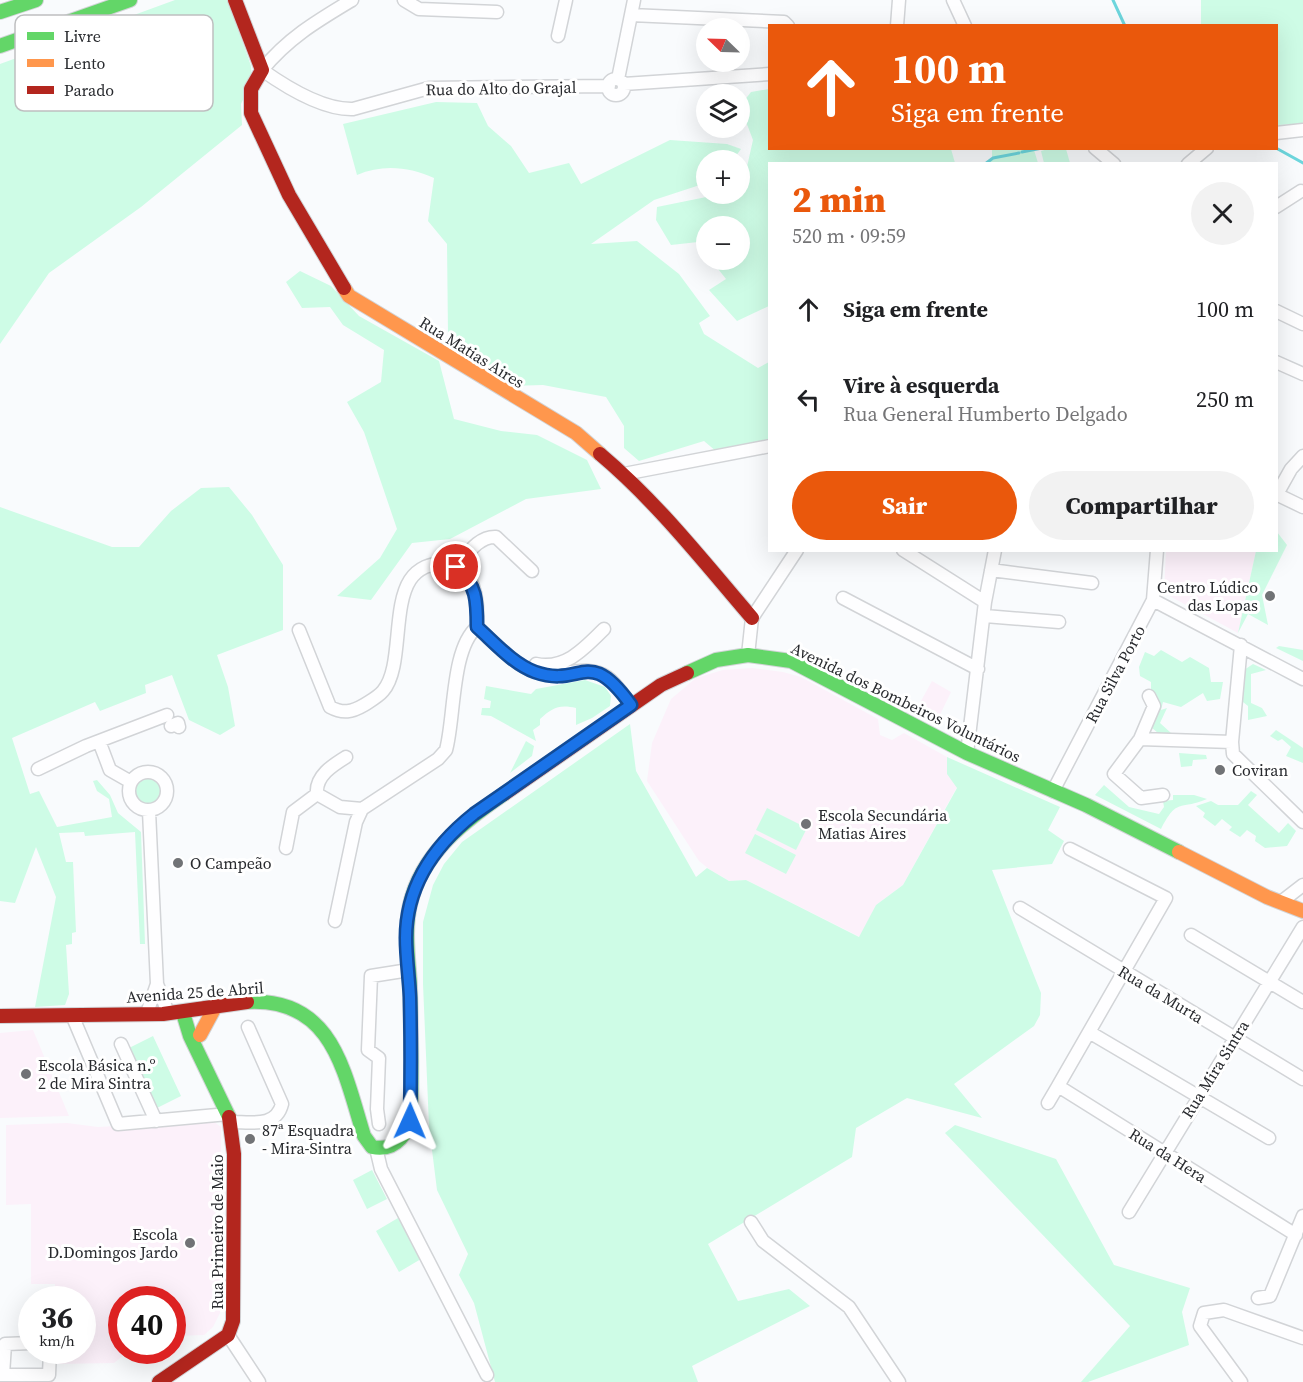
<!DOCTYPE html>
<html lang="pt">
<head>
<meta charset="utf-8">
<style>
  :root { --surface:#fff; --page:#f2f2f2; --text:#202124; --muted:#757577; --accent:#ea580c }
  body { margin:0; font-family:"Source Serif 4",serif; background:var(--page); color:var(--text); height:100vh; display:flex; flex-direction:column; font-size:22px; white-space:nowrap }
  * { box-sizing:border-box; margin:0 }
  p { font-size:20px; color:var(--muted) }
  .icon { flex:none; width:33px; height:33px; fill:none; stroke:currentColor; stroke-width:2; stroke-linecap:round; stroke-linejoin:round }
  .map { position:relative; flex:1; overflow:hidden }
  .details { position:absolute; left:768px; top:162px; width:510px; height:390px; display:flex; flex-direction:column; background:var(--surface); border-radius:0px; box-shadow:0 6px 24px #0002 }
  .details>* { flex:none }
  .top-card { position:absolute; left:768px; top:24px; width:510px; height:126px; border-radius:0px; box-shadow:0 6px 24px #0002; background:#ea580c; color:#fff; overflow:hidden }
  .needle { width:39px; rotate:293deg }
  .tools { position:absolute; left:696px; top:18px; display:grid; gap:12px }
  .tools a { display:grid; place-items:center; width:54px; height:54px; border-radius:50%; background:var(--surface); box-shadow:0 6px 24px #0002; font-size:30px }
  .speed { position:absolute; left:18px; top:1286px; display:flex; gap:12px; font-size:30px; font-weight:700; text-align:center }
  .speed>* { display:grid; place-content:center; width:78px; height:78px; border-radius:50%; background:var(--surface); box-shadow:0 6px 24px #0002; line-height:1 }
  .speed small { font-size:15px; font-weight:400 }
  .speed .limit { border:9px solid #d22; background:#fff; color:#111 }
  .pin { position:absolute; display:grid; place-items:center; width:51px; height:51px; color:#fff; margin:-26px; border:3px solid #fff; border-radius:50%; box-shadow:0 2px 6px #0007 }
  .me { position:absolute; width:66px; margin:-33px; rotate:1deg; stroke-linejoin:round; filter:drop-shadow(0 0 4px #0008) }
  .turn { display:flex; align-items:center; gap:21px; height:126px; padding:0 24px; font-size:27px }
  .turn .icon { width:78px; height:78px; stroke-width:2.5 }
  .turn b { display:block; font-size:42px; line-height:51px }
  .round { display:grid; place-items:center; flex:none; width:63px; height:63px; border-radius:32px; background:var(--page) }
  .overview { display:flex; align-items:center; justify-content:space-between; height:102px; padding:0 24px }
  h1 { font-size:36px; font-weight:800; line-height:45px; color:var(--accent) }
  .cta { display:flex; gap:12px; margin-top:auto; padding:12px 24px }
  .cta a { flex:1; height:69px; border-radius:36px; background:var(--accent); color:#fff; font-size:24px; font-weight:800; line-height:69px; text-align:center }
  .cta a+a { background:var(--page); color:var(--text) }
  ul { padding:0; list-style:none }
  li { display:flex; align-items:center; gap:18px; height:90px; padding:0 24px }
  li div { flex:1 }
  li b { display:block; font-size:22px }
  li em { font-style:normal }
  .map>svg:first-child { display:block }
  .education { fill:#fcf1fa }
  .green { fill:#cefce6 }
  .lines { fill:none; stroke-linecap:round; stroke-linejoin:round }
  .stream { stroke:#6dd6dd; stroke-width:3 }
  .street-casing { stroke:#d2d4d7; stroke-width:15 }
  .fast-casing { stroke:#d2d4d7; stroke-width:16 }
  .slow-casing { stroke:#d2d4d7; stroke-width:16 }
  .jam-casing { stroke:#d2d4d7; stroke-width:16 }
  .street { stroke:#fefeff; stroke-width:12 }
  .fast { stroke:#63d668; stroke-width:14 }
  .slow { stroke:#ff974d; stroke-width:14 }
  .jam { stroke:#b3261e; stroke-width:14 }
  .route-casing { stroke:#114b97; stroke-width:15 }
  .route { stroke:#1a73e8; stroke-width:10 }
  .poi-dot { fill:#717376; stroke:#fff; stroke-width:2 }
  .labels { text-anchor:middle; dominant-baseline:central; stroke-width:6; stroke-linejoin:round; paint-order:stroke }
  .street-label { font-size:16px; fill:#282a2e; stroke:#fff }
  .poi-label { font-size:16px; fill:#282a2e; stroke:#fff; text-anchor:start }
  .key { fill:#fff; stroke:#bebfc0; stroke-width:1.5 }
  .key-label { font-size:16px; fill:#282a2e }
</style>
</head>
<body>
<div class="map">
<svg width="1303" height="1382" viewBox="0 0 1303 1382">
  <rect width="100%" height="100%" fill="#f9fbfd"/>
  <path class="education" d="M 1166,551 L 1256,551 L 1238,633 L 1164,593 Z
    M 752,668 L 783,672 L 801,677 L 878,719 L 880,735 L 892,740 L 904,733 L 947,757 L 947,774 L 957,787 L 903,885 L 876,905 L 860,937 L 746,880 L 729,881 L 709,869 L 699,861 L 647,781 L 652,743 L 671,699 L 696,678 L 723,670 Z
    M 932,681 L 951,692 L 937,721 L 916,710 Z
    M 33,1030 L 69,1116 L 0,1118 L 0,1033 Z
    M 213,1121 L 221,1127 L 220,1313 L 213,1327 L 204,1335 L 173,1336 L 172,1299 L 122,1299 L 122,1350 L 130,1350 L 114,1363 L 56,1364 L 56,1350 L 82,1350 L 82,1299 L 55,1299 L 55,1284 L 31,1284 L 31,1204 L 6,1205 L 6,1125 L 67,1123 L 98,1127 Z"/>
  <path class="green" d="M 175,0 L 228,0 L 251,66 L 252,81 L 241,104 L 242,125 L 141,207 L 49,273 L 0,344 L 0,64 Z
    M 1201,0 L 1303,0 L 1303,124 L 1277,125 L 1276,26 L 1201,25 Z
    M 769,89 L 770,148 L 951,149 L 955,163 L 770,164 L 769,306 L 737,321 L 709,290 L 726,279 L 711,260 L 740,260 L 740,226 L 706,226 L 706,253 L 698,242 L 671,245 L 656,220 L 657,207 L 721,194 L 740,194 L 740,183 L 744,180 L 753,140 L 740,106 L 751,92 Z
    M 436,102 L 477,103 L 488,126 L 511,146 L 529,173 L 569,163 L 581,184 L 670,140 L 727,144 L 741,149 L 733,160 L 706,160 L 706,183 L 654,200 L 591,244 L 637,241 L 679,274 L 710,316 L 699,323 L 704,334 L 758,368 L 769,362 L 769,440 L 717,452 L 704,441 L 639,461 L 624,448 L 624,426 L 606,397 L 543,385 L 509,386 L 448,334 L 447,244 L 428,221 L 434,178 C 409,167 383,164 357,175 L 343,124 Z
    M 992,149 L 1039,149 L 1034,150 L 1038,163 L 987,163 L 992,160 Z
    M 1048,149 L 1066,149 L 1070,163 L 1044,163 L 1041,151 Z
    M 300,271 L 331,286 L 359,316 L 439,361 L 454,419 L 501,431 L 537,435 L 587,460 L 601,489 L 526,499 L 450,539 L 412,543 L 371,600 L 337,596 L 380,558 L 397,529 L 364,432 L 347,402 L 381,382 L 384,350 L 343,325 L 330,307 L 302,308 L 286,282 Z
    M 229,487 L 252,515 L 283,565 L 283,630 L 217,655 L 228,687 L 235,726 L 220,735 L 189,720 L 172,675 L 145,685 L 146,693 L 100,711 L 95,702 L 12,738 L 30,794 L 39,791 L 57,827 L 112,817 L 109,799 L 97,791 L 93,781 L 97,780 L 110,795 L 118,813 L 141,832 L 145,944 L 140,944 L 135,832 L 85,836 L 84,832 L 59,833 L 66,862 L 73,862 L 76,932 L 72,933 L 72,944 L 66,945 L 69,994 L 65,1005 L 35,1007 L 56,897 L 36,847 L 15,903 L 0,901 L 0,507 L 112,547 L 139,547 L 171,511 L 201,488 Z
    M 1277,532 L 1287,545 L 1262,595 L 1268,625 L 1248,614 L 1238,633 L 1256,551 L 1276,550 Z
    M 1279,646 L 1303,650 L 1303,661 L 1276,648 Z
    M 1161,650 L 1182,662 L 1190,657 L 1209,668 L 1211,682 L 1223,682 L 1220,699 L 1207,701 L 1203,693 L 1181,707 L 1163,702 L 1161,710 L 1167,708 L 1160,723 L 1171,733 L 1158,733 L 1151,727 L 1157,707 L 1156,695 L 1151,690 L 1151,682 L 1140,676 L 1139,667 L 1145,652 L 1154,656 Z
    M 1253,664 L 1266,670 L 1251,674 L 1251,703 L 1262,708 L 1267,716 L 1248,720 L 1248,706 L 1243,702 L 1244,670 Z
    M 585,680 L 605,687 L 611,696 L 610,706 L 592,718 L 576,725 L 576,708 C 559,704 552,708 540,719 L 540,725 L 533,730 L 536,741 L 491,716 L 481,715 L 482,708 L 490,708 L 491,701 L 484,699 L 486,686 L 531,694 L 536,689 Z
    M 630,724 L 636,771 L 696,877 L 707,868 L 729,881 L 746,880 L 859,937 L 876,905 L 903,885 L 957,788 L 947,774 L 947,757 L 1060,807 L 1048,830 L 1064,841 L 1052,864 L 992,870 L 1041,993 L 1040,1015 L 1034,1026 L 954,1084 L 982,1118 L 907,1098 L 856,1128 L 852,1157 L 708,1244 L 738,1301 L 789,1289 L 810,1306 L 692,1366 L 698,1382 L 495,1382 L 474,1303 L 459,1275 L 468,1254 L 437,1190 L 429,1126 L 423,984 L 423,922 L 433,885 L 444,864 L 462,842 Z
    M 1276,730 L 1303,748 L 1303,763 L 1286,756 L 1291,747 L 1282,739 L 1278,741 L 1270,736 Z
    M 526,741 L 534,746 L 532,756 L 510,773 Z
    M 1179,753 L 1206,755 L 1207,759 L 1193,760 L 1192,766 L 1181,767 Z
    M134 792a14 14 0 1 1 28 0a14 14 0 1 1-28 0Z
    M 1104,785 L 1129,807 L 1159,814 L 1164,807 L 1163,801 L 1173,800 L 1173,795 L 1194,795 L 1207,799 C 1178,811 1178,797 1161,829 L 1095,795 Z
    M 1251,791 L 1257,795 L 1248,805 L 1279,833 L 1288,823 L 1296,831 L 1287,846 L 1265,848 L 1255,841 L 1256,836 L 1247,830 L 1240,837 L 1229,830 L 1232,827 L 1222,819 L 1215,826 L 1203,817 L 1205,813 L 1196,806 L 1211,801 L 1218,805 L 1238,805 Z
    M 767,808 L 807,828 L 796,850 L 756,830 Z
    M 755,834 L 796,855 L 786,874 L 745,853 Z
    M 153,1036 L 181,1096 L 155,1109 L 127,1049 Z
    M 955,1125 L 1056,1159 L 1114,1265 L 1190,1288 L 1182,1312 L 1189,1345 L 1088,1382 L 1081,1382 L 1130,1326 L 945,1133 Z
    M 372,1170 L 387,1199 L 367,1209 L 353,1180 Z
    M 398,1218 L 421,1259 L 399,1272 L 376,1231 Z"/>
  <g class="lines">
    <path class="stream" d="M 1113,0 L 1125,26
      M 1276,148 L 1303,163
      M 1022,152 L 1042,148
      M 985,164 L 993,158 L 1019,153"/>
    <g class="street-casing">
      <path id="street" d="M 352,0 C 317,21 288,38 262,70 C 286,87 323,110 353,109 L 429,88 L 609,86
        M 404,0 L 419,9 L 497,12
        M 953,0 L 965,26
        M 631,15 L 784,22 L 788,26
        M 897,26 L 899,0
        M 558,36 L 566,0
        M 618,79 L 634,0
        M608 87a8 8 0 1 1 16 0a8 8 0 1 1-16 0Z
        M 624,84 L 770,74
        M 1276,133 L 1303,130
        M 1095,148 L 1114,164
        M 1188,164 L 1207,148
        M 1276,207 L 1301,191
        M 1276,311 L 1303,324
        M 1276,362 L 1303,374
        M 624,474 L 770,446
        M 1276,494 L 1303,507
        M 1277,494 L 1291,469 L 1303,456
        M 903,550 L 985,602
        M 456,567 C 467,555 478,536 496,537 L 532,571
        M 991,570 L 1092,583
        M 843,598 L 978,669
        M 1153,600 L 1303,679
        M 985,616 L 1059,622
        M 477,627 C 494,642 513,664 535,672 C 559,680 586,662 607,677 C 616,683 624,696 631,705
        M 299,630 L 330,707 C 343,714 352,712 364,705 C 370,701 378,697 383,691 C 403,668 392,608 410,580 C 426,556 462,559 473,586 C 478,599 477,613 477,627
        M 748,655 L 752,618 L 797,550
        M 536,664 C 565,670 584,649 604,629
        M 171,726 L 178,723 L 179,727
        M 1140,739 L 1154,706 L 1149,696
        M 99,741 L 110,770 L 131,782
        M 1232,742 L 1241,645
        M 967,753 L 985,602 L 995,550
        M 346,757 C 333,765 315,776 317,794 L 340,807 L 362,809
        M 38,769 L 86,746 L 167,715
        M129 791a19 19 0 1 1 38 0a19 19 0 1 1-38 0Z
        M 1053,791 L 1153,600 L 1157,550
        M 1163,795 L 1141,798 L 1114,774 L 1140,739 L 1232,742 L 1233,754 L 1303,822
        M 149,811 L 157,984 L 168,1013
        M 286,848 L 293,812 L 317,794
        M 1281,902 L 1303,885
        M 1020,908 L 1303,1079
        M 335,921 L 356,822 L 362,809 L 438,759 L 446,750 C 455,717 451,649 477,627
        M 1191,935 L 1303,1002
        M 147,1013 L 157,984
        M 72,1015 L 118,1124 L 228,1114
        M 1089,1032 L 1269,1138
        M 121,1044 L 156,1121
        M 1058,1086 L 1166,898 L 1070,849
        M 1048,1103 L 1058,1086 L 1296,1235
        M 231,1122 C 251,1122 276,1128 282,1104 L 248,1027
        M 379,1124 L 377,1109 L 379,1058 L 368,1050 L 371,976 L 409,970
        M 376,1148 L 381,1169 L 487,1375
        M 1129,1212 L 1303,927
        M 751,1222 L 763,1241 L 849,1307 L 899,1382
        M 1258,1298 L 1270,1296 L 1303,1216
        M 228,1335 L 259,1382
        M 0,1375 L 49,1375 L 50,1350
        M 3,1375 L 5,1344 L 32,1343
        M 1241,1382 L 1200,1326 L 1204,1313 L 1224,1310 L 1303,1338"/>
    </g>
    <g class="fast-casing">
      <path id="fast" d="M 0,12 L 36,0
        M 0,46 L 130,0
        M 687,673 L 716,660 L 748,655 L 791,661 L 967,753 L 1086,805 L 1179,852
        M 247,1002 C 333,997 344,1072 364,1136 L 372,1147 C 397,1152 410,1132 411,1110 C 412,1069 411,1027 410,986 C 409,963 405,939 408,917 C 414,860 460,824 504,794
        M 183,1013 L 190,1036 L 229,1117"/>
    </g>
    <g class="slow-casing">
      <path id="slow" d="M 344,288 L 349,296 L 576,433 L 600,454
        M 1179,852 L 1267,897 L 1303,911
        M 200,1035 L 214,1009"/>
    </g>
    <g class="jam-casing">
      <path id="jam" d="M 235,0 L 262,70 L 251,89 L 251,113 L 289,195 L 344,288
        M 600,454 C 657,502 703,561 752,618
        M 504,794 L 661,685 L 687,673
        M 0,1016 L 163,1014 L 247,1002
        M 159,1382 L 228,1335 L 233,1321 L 234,1154 L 229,1117"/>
    </g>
    <use href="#street" class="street"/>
    <use href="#fast" class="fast"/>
    <use href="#slow" class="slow"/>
    <use href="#jam" class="jam"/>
  </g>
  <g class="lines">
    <g class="route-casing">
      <path id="route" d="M 410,1121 C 411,1080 411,1039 410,997 C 409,977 406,957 406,938 C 406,885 435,845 474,814 L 631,705 C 587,644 583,689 535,672 C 513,664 494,642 477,627 C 477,602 477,584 456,567"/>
    </g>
    <use href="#route" class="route"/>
  </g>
  <g class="poi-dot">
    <circle cx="1270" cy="596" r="6"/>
    <circle cx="1220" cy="770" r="6"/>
    <circle cx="806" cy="824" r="6"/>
    <circle cx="178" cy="863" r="6"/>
    <circle cx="26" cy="1074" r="6"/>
    <circle cx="250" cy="1139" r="6"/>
    <circle cx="190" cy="1243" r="6"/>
  </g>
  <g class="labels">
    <g class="street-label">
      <text transform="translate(501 88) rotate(-1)">Rua do Alto do Grajal</text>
      <text transform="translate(472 352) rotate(32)">Rua Matias Aires</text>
      <text transform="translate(1115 674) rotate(-62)">Rua Silva Porto</text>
      <text transform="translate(906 702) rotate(26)">Avenida dos Bombeiros Voluntários</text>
      <text transform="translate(195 992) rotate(-4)">Avenida 25 de Abril</text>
      <text transform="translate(1161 994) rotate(31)">Rua da Murta</text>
      <text transform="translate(1215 1069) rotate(-58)">Rua Mira Sintra</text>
      <text transform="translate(1168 1155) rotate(32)">Rua da Hera</text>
      <text transform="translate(217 1232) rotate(-90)">Rua Primeiro de Maio</text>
    </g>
    <g class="poi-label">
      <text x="1258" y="587" text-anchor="end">Centro Lúdico<tspan x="1258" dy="18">das Lopas</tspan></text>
      <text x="1232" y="770">Coviran</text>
      <text x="818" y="815">Escola Secundária<tspan x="818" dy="18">Matias Aires</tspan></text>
      <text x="190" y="863">O Campeão</text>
      <text x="38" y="1065">Escola Básica n.º<tspan x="38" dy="18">2 de Mira Sintra</tspan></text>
      <text x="262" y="1130">87ª Esquadra<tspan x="262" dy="18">- Mira-Sintra</tspan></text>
      <text x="178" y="1234" text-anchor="end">Escola<tspan x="178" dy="18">D.Domingos Jardo</tspan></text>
    </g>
  </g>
  <rect x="15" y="15" width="198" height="96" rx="9" class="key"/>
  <rect x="27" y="32" width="27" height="8" fill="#63d668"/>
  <rect x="27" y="59" width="27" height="8" fill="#ff974d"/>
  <rect x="27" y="86" width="27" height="8" fill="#b3261e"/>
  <g class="key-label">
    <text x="64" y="42">Livre</text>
    <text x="64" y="69">Lento</text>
    <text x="64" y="96">Parado</text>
  </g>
</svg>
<div class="tools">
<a><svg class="needle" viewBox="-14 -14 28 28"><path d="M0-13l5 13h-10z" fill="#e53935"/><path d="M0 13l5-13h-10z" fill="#757577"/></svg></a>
<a><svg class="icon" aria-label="layers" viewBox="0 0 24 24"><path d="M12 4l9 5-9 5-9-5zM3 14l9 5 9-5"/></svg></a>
<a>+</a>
<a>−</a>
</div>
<div class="speed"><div>36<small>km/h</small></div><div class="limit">40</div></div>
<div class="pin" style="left:456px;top:567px;background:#d93025"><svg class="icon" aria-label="arrive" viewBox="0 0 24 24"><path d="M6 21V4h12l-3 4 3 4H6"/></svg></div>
<svg class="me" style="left:410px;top:1121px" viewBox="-20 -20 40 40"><path d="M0-17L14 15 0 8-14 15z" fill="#1a73e8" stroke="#fff" stroke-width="4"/></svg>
<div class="top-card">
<div class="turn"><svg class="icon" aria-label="ahead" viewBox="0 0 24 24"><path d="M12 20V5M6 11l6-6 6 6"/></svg><div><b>100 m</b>Siga em frente</div></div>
</div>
<section class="details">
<div class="overview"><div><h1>2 min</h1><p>520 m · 09:59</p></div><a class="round"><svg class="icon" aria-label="close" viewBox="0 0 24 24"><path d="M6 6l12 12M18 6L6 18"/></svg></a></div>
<ul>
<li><svg class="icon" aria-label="ahead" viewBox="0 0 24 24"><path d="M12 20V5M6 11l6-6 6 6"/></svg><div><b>Siga em frente</b></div><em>100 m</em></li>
<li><svg class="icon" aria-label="left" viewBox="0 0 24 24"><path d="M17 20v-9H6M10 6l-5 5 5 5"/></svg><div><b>Vire à esquerda</b><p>Rua General Humberto Delgado</p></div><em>250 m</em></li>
</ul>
<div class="cta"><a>Sair</a><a>Compartilhar</a></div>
</section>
</div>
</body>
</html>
